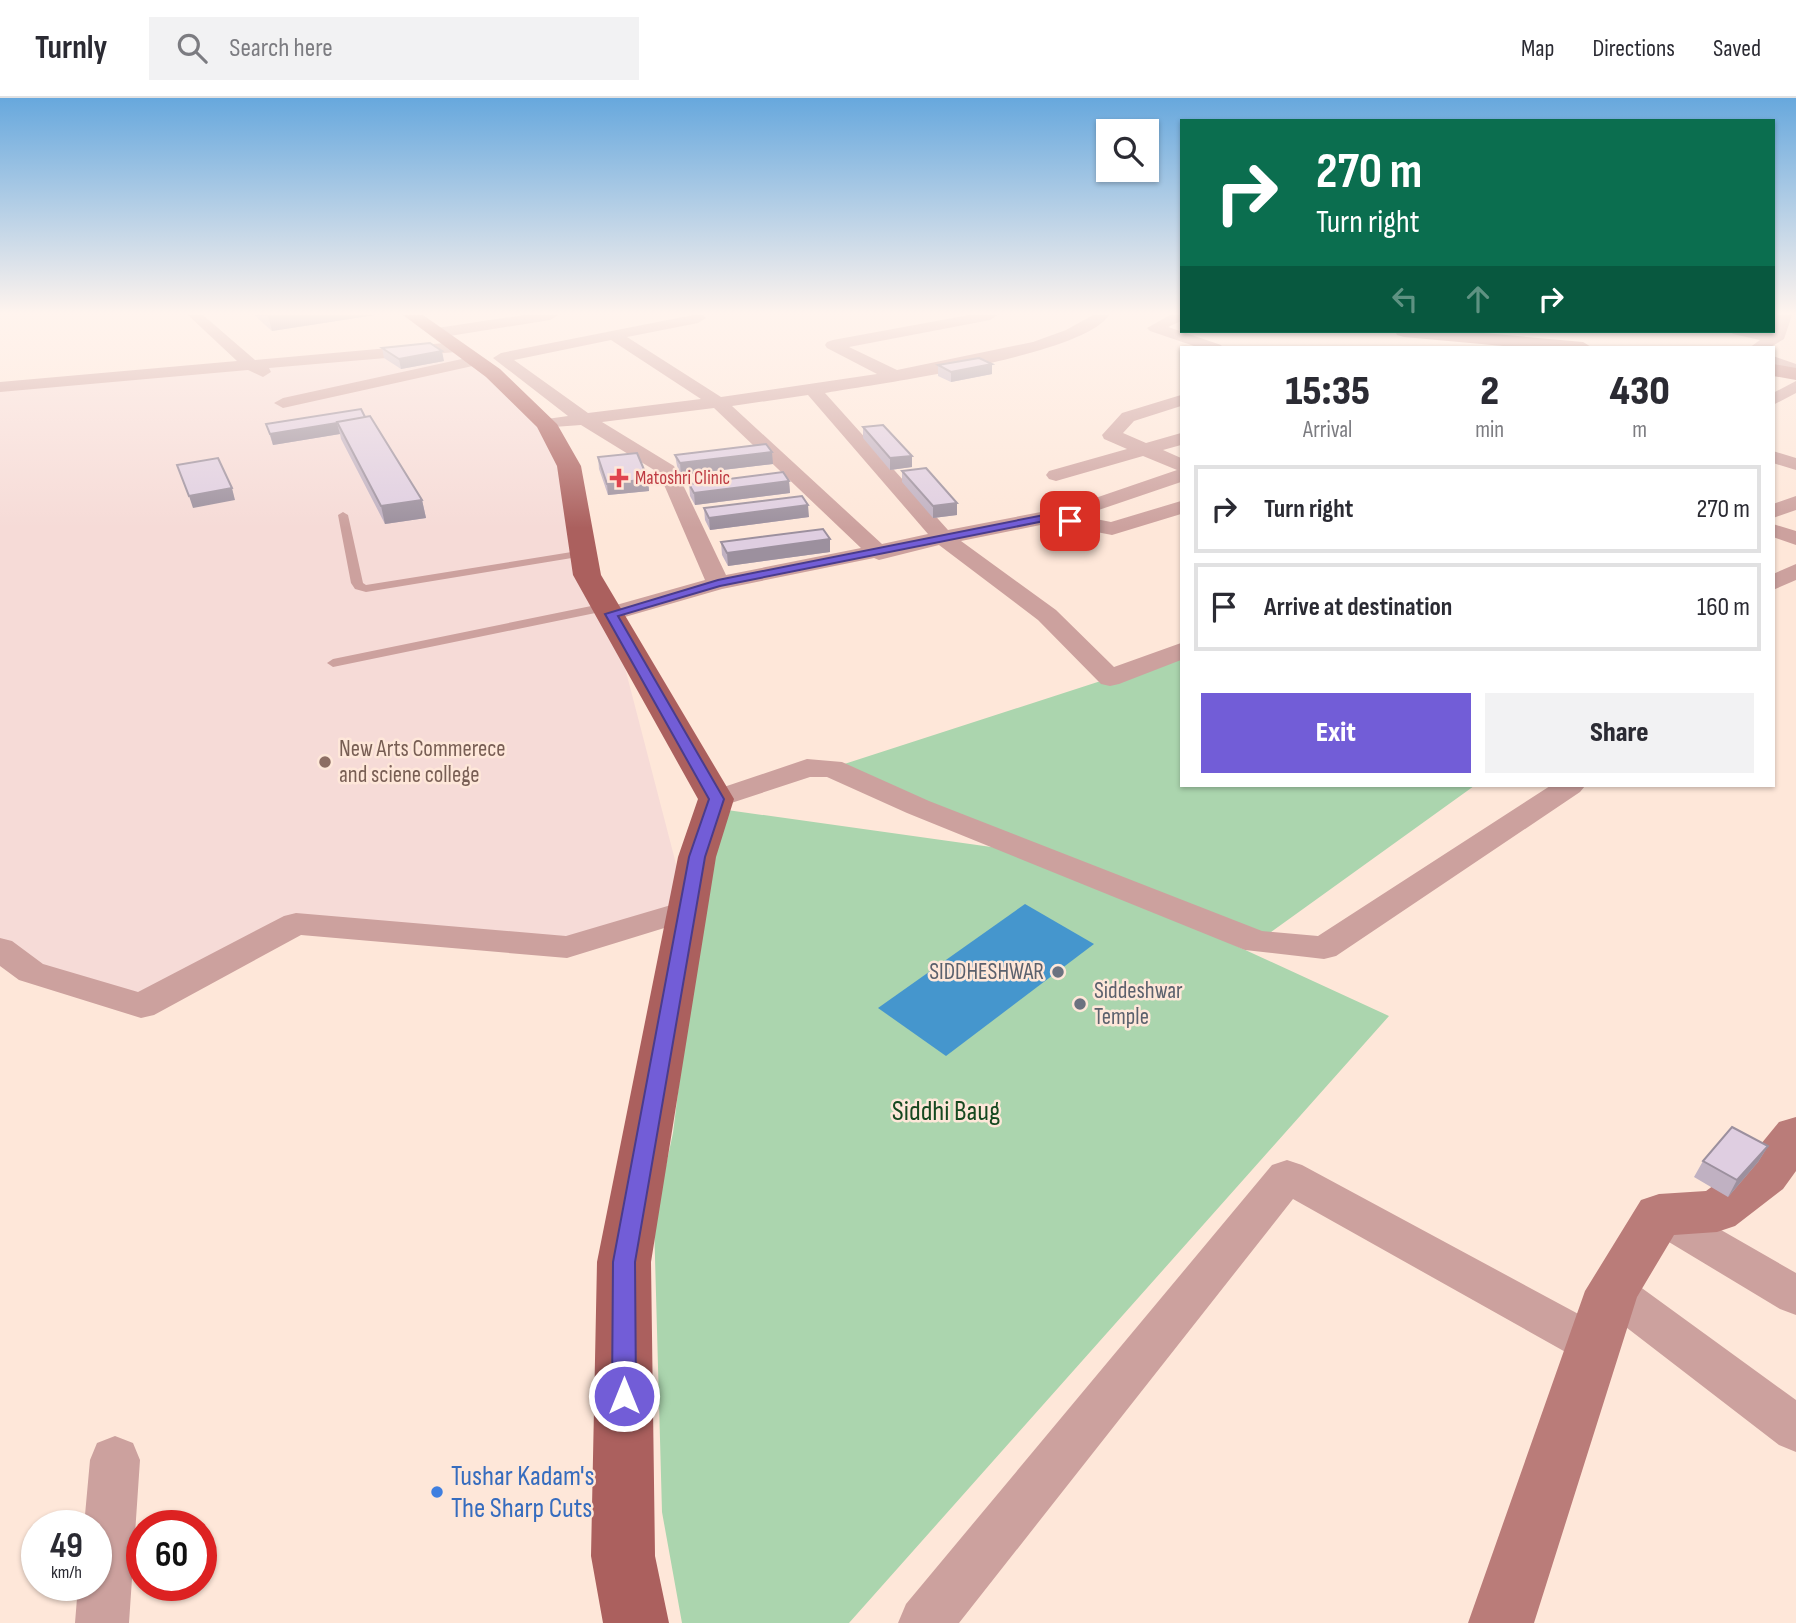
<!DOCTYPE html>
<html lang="en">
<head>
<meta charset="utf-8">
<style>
  :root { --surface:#fff; --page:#f2f2f3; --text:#2b2b33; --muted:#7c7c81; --line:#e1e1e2; --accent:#725dd7 }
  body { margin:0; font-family:"Sofia Sans Condensed",sans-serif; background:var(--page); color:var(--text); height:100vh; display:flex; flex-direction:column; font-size:26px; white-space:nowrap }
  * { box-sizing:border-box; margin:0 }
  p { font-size:23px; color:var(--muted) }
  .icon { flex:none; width:38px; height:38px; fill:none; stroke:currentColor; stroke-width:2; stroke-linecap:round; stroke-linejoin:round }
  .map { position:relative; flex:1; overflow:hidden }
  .drawer { position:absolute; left:1180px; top:248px; width:595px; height:441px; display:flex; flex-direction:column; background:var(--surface); border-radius:0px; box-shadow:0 2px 5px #0004 }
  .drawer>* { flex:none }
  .guide { position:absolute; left:1180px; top:21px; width:595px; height:214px; border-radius:0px; box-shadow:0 2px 5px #0004; background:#0b6e4f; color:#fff; overflow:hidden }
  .tools { position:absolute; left:1096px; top:21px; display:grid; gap:14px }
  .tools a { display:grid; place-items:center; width:63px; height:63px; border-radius:0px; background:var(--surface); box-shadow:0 2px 5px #0004; font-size:35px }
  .speed { position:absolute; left:21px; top:1412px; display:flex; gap:14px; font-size:35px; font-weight:700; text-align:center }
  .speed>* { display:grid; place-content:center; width:91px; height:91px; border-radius:50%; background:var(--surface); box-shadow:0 2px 5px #0004; line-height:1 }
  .speed small { font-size:18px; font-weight:400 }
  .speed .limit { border:10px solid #d22; background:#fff; color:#111 }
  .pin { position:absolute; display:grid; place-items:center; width:60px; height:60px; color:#fff; margin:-30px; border-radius:14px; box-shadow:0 4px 10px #0006 }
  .me { position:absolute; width:77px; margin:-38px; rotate:0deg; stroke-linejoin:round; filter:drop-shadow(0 0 5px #0008) }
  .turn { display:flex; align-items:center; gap:24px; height:147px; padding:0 21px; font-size:32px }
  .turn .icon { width:91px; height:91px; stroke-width:2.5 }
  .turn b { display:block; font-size:49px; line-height:60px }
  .lanes { display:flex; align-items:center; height:66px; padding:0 21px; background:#0003; justify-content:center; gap:35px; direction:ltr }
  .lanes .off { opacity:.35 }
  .eta { display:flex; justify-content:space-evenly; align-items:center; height:119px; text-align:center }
  .eta b { font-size:42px; font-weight:800; line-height:49px }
  .action { display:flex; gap:14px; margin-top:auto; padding:14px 21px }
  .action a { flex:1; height:80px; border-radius:0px; background:var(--accent); color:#fff; font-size:28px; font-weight:800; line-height:80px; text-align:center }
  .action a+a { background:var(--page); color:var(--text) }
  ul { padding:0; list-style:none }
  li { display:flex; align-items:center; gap:21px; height:88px; margin:0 14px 10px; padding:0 7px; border:4px solid var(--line); border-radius:0px }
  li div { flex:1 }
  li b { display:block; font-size:26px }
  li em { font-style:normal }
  header { display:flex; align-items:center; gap:42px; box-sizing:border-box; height:98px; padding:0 35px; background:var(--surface); border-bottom:2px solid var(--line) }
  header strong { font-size:33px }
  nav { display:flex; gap:38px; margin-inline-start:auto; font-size:24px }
  .search { width:490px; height:63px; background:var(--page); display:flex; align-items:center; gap:18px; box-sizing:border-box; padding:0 24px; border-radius:0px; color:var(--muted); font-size:26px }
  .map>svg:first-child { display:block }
  .education { fill:#f6dbd7 }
  .green { fill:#abd5ae }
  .water { fill:#4596cd }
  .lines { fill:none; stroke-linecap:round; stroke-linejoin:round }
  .lane { fill:#cca19e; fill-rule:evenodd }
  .street { fill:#cca19e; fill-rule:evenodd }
  .secondary { fill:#ba7c79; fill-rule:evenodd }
  .primary { fill:#ab605e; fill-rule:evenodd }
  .wall { fill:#c0b1c2 }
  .shaded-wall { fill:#9c909e }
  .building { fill:#dfcee1; stroke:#9c909e; stroke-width:2 }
  .route { fill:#725dd7; stroke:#4a3c8c; stroke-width:2 }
  .health-dot { fill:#e0444e; stroke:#fee7d9; stroke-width:2.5 }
  .education-dot { fill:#8d6e63; stroke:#fee7d9; stroke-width:2.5 }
  .worship-dot { fill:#6b7280; stroke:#fee7d9; stroke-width:2.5 }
  .shop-dot { fill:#3f7fe0; stroke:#fee7d9; stroke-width:2.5 }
  .labels { text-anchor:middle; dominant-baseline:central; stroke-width:5; stroke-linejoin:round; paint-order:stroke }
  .far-health-label { font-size:19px; fill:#be3a42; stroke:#fee7d9; text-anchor:start }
  .education-label { font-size:23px; fill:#785e54; stroke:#fee7d9; text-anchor:start }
  .worship-label { font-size:23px; fill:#5b616d; stroke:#fee7d9; text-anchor:end }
  .near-park-label { font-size:28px; fill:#164820; stroke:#fee7d9 }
  .near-shop-label { font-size:28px; fill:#366cbe; stroke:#fee7d9; text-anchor:start }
</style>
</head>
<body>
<header>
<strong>Turnly</strong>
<div class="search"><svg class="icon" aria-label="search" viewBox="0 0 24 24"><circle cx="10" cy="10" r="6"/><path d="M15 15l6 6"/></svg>Search here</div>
<nav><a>Map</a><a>Directions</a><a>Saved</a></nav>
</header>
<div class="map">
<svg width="1796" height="1525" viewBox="0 0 1796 1525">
  <rect width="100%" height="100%" fill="#fee7d9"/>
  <path class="education" d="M 456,249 L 546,326 L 611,516 L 688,812 L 567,849 L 296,826 L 141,908 L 0,851 L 0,289 Z"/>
  <path class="green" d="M 1181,553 L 1181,688 L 1474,688 L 1257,844 L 832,670 L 1110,580 Z
    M 713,710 L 1034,755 L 1389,918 L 849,1525 L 682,1525 L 662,1414 L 654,1123 L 673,1035 Z"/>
  <path class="water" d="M 1025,806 L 1094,846 L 946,958 L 878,910 Z"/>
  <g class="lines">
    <path class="lane" d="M 343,414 L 348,417 L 363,485 L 366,487 L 584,452 L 590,455 L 584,458 L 366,494 L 355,491 L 351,485 L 338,417 Z
      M 606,505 L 612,509 L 610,512 L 333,569 L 327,565 L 333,561 Z"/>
    <path class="street" d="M 188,217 L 203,217 L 255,262 L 456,244 L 464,249 L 456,254 L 269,270 L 271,274 L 263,279 L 248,272 L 0,294 L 0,284 L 237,263 Z
      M 524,217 L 558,217 L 550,222 L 437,240 L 429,235 L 437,230 Z
      M 693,217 L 703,217 L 706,220 L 698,225 L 627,239 L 721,299 L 877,276 L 827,250 L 825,247 L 827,244 L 833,242 L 969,217 L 998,217 L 990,222 L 849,249 L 897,272 L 1033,244 L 1066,232 L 1093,217 L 1109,217 C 1083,258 878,286 825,295 L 948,432 L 1072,408 L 1177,372 L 1143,358 L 1056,383 L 1049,381 L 1046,377 L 1049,373 L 1127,351 L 1104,341 L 1102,337 L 1122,315 L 1181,297 L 1181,308 L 1134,323 L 1123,335 L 1146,345 L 1181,335 L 1181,347 L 1163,352 L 1181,360 L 1181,384 L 1081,418 L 1111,424 L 1181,403 L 1181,416 L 1112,437 L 1050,425 L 961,443 L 1056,512 L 1114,569 L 1181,545 L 1181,562 L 1119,586 L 1110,588 L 1101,586 L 1038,522 L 939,447 L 879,462 L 874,460 L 722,491 L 611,523 L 602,521 L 599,516 L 602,511 L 705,482 L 659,375 L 581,327 L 540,330 L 537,326 L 540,322 L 568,318 L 493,260 L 501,255 ZM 611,242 L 701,301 L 588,315 L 514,262 ZM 808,297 L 928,436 L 882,446 L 732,308 ZM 714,310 L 861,450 L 726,477 L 674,368 L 602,324 Z
      M 1170,217 L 1181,217 L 1181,223 L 1168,229 L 1221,247 L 1223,250 L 1200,250 L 1150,233 L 1147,230 Z
      M 1777,217 L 1792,217 L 1784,241 L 1769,250 L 1749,250 L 1760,242 L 1733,236 L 1730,233 L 1770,235 Z
      M 1773,258 L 1796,266 L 1796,277 L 1773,269 Z
      M 471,259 L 477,261 L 479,264 L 477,267 L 283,310 L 274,305 L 283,300 Z
      M 1796,283 L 1796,295 L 1773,307 L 1773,295 Z
      M 1773,353 L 1796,360 L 1796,372 L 1773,365 Z
      M 1796,398 L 1796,412 L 1773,420 L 1773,406 Z
      M 1773,426 L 1796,433 L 1796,447 L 1773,439 Z
      M 1796,466 L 1796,482 L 1773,492 L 1773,476 Z
      M 807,661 L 842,664 L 929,703 L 1262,833 L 1318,838 L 1550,688 L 1585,688 L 1580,694 L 1336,858 L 1324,861 L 1245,852 L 907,715 L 827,679 L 810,679 L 716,710 L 706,707 L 701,701 L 706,695 Z
      M 688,802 L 700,805 L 704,812 L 700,819 L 567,860 L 301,837 L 154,917 L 141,920 L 19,882 L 0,868 L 0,840 L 12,843 L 43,866 L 138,894 L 284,818 L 296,815 L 566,838 Z
      M 1287,1062 L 1302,1067 L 1610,1233 L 1617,1247 L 1610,1261 L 1594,1267 L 1578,1261 L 1293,1101 L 959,1525 L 898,1525 L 906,1506 L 1272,1067 Z
      M 1659,1100 L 1674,1105 L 1796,1175 L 1796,1217 L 1780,1211 L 1644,1129 L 1638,1117 L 1644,1105 Z
      M 1612,1174 L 1628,1180 L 1796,1302 L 1796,1354 L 1779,1347 L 1596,1206 L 1590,1193 L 1596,1180 Z
      M 115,1338 L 133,1345 L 140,1362 L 129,1525 L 75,1525 L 78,1488 L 96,1488 L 96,1428 L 84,1428 L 90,1362 L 97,1345 Z"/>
    <path class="secondary" d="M 1395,233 L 1462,233 L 1583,244 L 1593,250 L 1525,250 L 1404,239 L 1397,237 Z
      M 1773,266 L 1796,270 L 1796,282 L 1773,278 Z
      M 1796,1019 L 1796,1073 L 1783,1091 L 1735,1128 L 1717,1134 L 1674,1137 L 1637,1199 L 1534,1525 L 1468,1525 L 1585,1193 L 1641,1102 L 1659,1096 L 1706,1093 L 1747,1063 L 1779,1024 Z"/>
    <path class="primary" d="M 403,217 L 423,217 L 500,271 L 557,326 L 581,368 L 601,477 L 734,701 L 716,759 L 651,1164 L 655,1458 L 669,1525 L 603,1525 L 591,1458 L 597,1164 L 678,759 L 698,701 L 573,477 L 557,368 L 537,329 L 486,279 Z"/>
  </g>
  <path class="wall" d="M 254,217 L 375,217 L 272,233 Z
    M 382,250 L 444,263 L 401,271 L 384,260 Z
    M 992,266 L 992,276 L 951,284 L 938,278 L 938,267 Z
    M 365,319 L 422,402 L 426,420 L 385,426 L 341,341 L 340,336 L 273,347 L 266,326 Z
    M 863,329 L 912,358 L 912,369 L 890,372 L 863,340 Z
    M 675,357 L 773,366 L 681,377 L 677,368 Z
    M 598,359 L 648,381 L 649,393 L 608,397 L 599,371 Z
    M 902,373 L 957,405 L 957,417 L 933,420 L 902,384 Z
    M 789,383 L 790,395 L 695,407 L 690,398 L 689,386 Z
    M 704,410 L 809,419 L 710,432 L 705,422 Z
    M 721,444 L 830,454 L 728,468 L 722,457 Z
    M 1768,1048 L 1758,1064 L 1728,1099 L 1694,1079 L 1703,1063 Z"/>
  <path class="shaded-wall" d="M 281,217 L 375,217 L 272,233 L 268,218 Z
    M 442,253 L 444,263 L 401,271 L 399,261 Z
    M 992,266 L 992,276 L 951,284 L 951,274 Z
    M 337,325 L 340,336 L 273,347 L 270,336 Z
    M 772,354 L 773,366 L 681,377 L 680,365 Z
    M 912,358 L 912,369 L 890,372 L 890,360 Z
    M 648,381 L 649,393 L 608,397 L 607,386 Z
    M 789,383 L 790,395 L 695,407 L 694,395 Z
    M 232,390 L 235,402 L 193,410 L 189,398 Z
    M 422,402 L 426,420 L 385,426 L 381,408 Z
    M 957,405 L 957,417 L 933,420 L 933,408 Z
    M 808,407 L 809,419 L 710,432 L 709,420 Z
    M 830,441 L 830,454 L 728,468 L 727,455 Z
    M 1768,1048 L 1758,1064 L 1728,1099 L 1737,1082 Z"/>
  <path class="building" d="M 430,245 L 442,253 L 399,261 L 382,250 Z
    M 979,260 L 992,266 L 951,274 L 938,267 Z
    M 361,311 L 365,319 L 337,324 L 337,325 L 270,336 L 266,326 Z
    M 370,318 L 422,402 L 381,408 L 337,324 Z
    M 883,327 L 912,358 L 890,360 L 863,329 Z
    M 766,346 L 772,354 L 680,365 L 675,357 Z
    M 637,355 L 648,381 L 607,386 L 598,359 Z
    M 218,360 L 232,390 L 189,398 L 177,367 Z
    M 926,370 L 957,405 L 933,408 L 902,373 Z
    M 783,374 L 789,383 L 694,395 L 689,386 Z
    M 802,398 L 808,407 L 709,420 L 704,410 Z
    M 823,431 L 830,441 L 727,455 L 721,444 Z
    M 1732,1029 L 1768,1048 L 1737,1082 L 1703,1063 Z"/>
  <linearGradient id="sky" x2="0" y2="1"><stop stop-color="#67a8dd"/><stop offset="0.5" stop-color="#fff4ee"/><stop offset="1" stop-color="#fff4ee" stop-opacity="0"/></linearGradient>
  <rect width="1796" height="430" fill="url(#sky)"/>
  <path class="route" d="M 1049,416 L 1075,423 L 1070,426 L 1049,422 L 720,488 L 618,518 L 724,701 L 705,759 L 635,1164 L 636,1298 L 632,1305 L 624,1309 L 615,1305 L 612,1298 L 613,1164 L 689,759 L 709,701 L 605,516 L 718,482 Z"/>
  <path class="health-dot" d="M615.5 369.5h7v7h7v7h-7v7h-7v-7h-7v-7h7z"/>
  <circle class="education-dot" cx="325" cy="664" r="7"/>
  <g class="worship-dot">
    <circle cx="1058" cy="874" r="7"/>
    <circle cx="1080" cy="906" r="7"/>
  </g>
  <circle class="shop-dot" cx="437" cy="1394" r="7"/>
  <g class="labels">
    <g class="far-health-label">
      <text x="635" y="380">Matoshri Clinic</text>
    </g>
    <g class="education-label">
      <text x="339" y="651">New Arts Commerece<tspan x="339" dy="26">and sciene college</tspan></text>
    </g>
    <g class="worship-label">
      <text x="1044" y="874">SIDDHESHWAR</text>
      <text x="1094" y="893" text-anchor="start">Siddeshwar<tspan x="1094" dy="26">Temple</tspan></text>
    </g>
    <g class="near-park-label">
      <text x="946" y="1013">Siddhi Baug</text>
    </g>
    <g class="near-shop-label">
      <text x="451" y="1378">Tushar Kadam's<tspan x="451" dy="32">The Sharp Cuts</tspan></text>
    </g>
  </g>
</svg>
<div class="tools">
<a><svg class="icon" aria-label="search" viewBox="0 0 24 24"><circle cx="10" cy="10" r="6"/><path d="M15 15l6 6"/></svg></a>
</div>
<div class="speed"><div>49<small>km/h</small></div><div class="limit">60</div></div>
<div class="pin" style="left:1070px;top:423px;background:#d93025"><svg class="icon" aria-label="arrive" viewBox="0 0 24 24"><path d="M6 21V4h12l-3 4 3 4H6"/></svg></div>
<svg class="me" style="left:624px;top:1298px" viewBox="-20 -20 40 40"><circle r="17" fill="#725dd7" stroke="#fff" stroke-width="3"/><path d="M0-11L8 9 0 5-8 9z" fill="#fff"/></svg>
<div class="guide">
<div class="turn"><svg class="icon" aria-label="right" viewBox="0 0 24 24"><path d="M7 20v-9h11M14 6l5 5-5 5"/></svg><div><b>270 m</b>Turn right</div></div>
<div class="lanes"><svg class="icon off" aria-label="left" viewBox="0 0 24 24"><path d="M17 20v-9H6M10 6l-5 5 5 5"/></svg><svg class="icon off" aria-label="ahead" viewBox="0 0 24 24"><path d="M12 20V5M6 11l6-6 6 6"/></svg><svg class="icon" aria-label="right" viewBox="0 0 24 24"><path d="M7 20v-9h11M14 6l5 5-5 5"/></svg></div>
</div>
<section class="drawer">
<div class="eta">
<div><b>15:35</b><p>Arrival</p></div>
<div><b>2</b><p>min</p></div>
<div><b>430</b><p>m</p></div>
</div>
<ul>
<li><svg class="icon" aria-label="right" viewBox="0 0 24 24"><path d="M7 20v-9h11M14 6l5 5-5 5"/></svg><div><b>Turn right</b></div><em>270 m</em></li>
<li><svg class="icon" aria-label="arrive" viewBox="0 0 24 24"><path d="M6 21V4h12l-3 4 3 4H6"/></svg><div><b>Arrive at destination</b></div><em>160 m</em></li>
</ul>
<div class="action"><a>Exit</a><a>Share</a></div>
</section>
</div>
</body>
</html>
